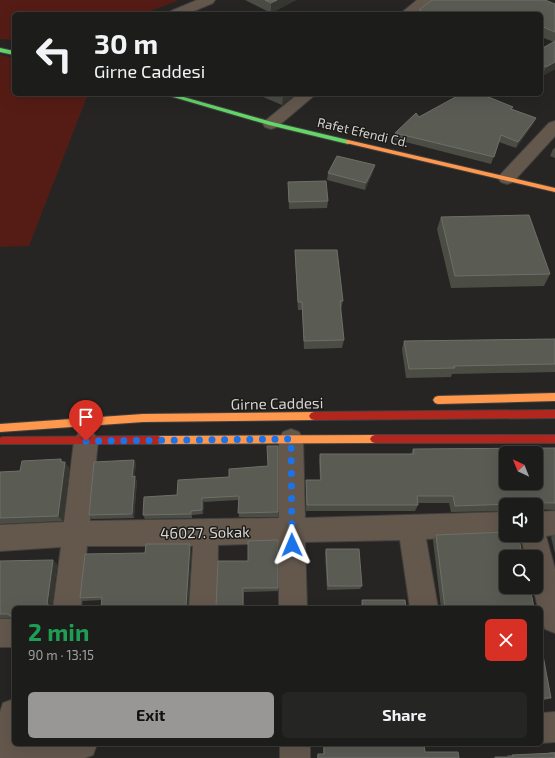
<!DOCTYPE html>
<html lang="en">
<head>
<meta charset="utf-8">
<style>
  :root { --surface:#1c1c1a; --page:#252523; --text:#f1f3f6; --muted:#a0a1a2; --line:#3a3a39; --accent:#989795 }
  body { margin:0; font-family:"Exo 2",sans-serif; background:var(--page); color:var(--text); height:100vh; display:flex; flex-direction:column; font-size:15px; white-space:nowrap }
  * { box-sizing:border-box; margin:0 }
  p { font-size:13px; color:var(--muted) }
  .icon { flex:none; width:22px; height:22px; fill:none; stroke:currentColor; stroke-width:2; stroke-linecap:round; stroke-linejoin:round }
  .map { position:relative; flex:1; overflow:hidden }
  .panel { position:absolute; left:12px; top:606px; width:531px; height:140px; display:flex; flex-direction:column; background:var(--surface); border-radius:6px; box-shadow:0 4px 16px #0002,0 0 0 1px var(--line) }
  .panel>* { flex:none }
  .banner { position:absolute; left:12px; top:12px; width:531px; height:84px; border-radius:6px; box-shadow:0 4px 16px #0002,0 0 0 1px var(--line); background:#1c1c1a; color:var(--text); overflow:hidden }
  .needle { width:26px; rotate:317deg }
  .buttons { position:absolute; left:499px; top:446px; display:grid; gap:8px }
  .buttons a { display:grid; place-items:center; width:44px; height:44px; border-radius:6px; background:var(--surface); box-shadow:0 4px 16px #0002,0 0 0 1px var(--line); font-size:20px }
  .pin { position:absolute; display:grid; place-items:center; width:34px; height:34px; color:#fff; margin:-41px -17px; border-radius:50% 50% 50% 0; rotate:-45deg; box-shadow:0 0 4px #0007 }
  .pin .icon { rotate:45deg }
  .me { position:absolute; width:44px; margin:-22px; rotate:359deg; stroke-linejoin:round; filter:drop-shadow(0 0 3px #0008) }
  .turn { display:flex; align-items:center; gap:14px; height:84px; padding:0 16px; font-size:18px }
  .turn .icon { width:52px; height:52px; stroke-width:2.5 }
  .turn b { display:block; font-size:28px; line-height:34px }
  .round { display:grid; place-items:center; flex:none; width:42px; height:42px; border-radius:6px; background:var(--page) }
  .summary { display:flex; align-items:center; justify-content:space-between; height:68px; padding:0 16px }
  h1 { font-size:24px; font-weight:700; line-height:30px; color:#1e9e55 }
  .primary-button { display:flex; gap:8px; margin-top:auto; padding:8px 16px }
  .primary-button a { flex:1; height:46px; border-radius:6px; background:var(--accent); color:#111; font-size:16px; font-weight:700; line-height:46px; text-align:center }
  .primary-button a+a { background:var(--page); color:var(--text) }
  .map>svg:first-child { display:block }
  .green { fill:#551c15 }
  .lines { fill:none; stroke-linecap:round; stroke-linejoin:round }
  .street-casing { stroke:#414140; stroke-width:2 }
  .fast-casing { stroke:#414140; stroke-width:2 }
  .slow-casing { stroke:#414140; stroke-width:2 }
  .jam-casing { stroke:#414140; stroke-width:2 }
  .street { fill:#64584d; fill-rule:evenodd }
  .fast { fill:#63d668; fill-rule:evenodd }
  .slow { fill:#ff974d; fill-rule:evenodd }
  .jam { fill:#b3261e; fill-rule:evenodd }
  .wall { fill:#4b4d45 }
  .shaded-wall { fill:#363731 }
  .building { fill:#5a5c54; stroke:#6e6f68; fill-rule:evenodd }
  .route { stroke:#1a73e8; stroke-width:7; stroke-dasharray:0 12.6 }
  .labels { text-anchor:middle; dominant-baseline:central; stroke-width:3; stroke-linejoin:round; paint-order:stroke }
  .far-street-label { font-size:13px; fill:#d6d5d3; stroke:#1e1c19 }
  .street-label { font-size:15px; fill:#d6d5d3; stroke:#1e1c19 }
</style>
</head>
<body>
<div class="map">
<svg width="555" height="758" viewBox="0 0 555 758">
  <rect width="100%" height="100%" fill="#262523"/>
  <path class="green" d="M 0,0 L 179,0 L 143,14 L 14,14 L 14,40 L 0,39 Z
    M 0,55 L 14,58 L 14,94 L 88,94 L 29,246 L 0,247 Z"/>
  <g class="lines">
    <g class="street-casing">
      <path id="street" d="M 197,0 L 215,0 L 213,3 L 187,14 L 169,14 L 171,11 Z
        M 417,0 L 432,0 L 415,14 L 400,14 Z
        M 298,94 L 316,94 L 277,127 L 271,129 L 265,127 L 263,124 L 265,121 Z
        M 555,121 L 555,136 L 513,182 L 507,184 L 501,182 L 498,178 L 501,174 L 549,123 Z
        M 291,429 L 299,432 L 303,439 L 305,518 L 506,512 L 506,535 L 509,535 L 426,539 L 438,608 L 410,608 L 400,540 L 305,542 L 307,608 L 279,608 L 279,543 L 218,545 L 217,608 L 189,608 L 193,546 L 87,546 L 81,608 L 53,608 L 61,547 L 0,551 L 0,525 L 64,522 L 74,441 L 78,434 L 86,431 L 94,434 L 98,441 L 90,521 L 279,518 L 279,439 L 283,432 Z
        M 555,511 L 555,535 L 546,536 L 555,569 L 555,633 L 545,629 L 541,618 L 541,608 L 538,608 L 533,587 L 536,587 L 536,557 L 526,557 L 520,535 L 536,535 L 536,512 Z
        M 0,619 L 14,619 L 14,647 L 0,647 Z
        M 14,699 L 14,744 L 97,744 L 93,755 L 85,758 L 0,758 L 0,712 L 3,703 Z
        M 555,712 L 555,742 L 541,743 L 541,713 Z
        M 280,744 L 310,744 L 310,758 L 280,758 Z"/>
    </g>
    <g class="fast-casing">
      <path id="fast" d="M 0,48 L 14,51 L 14,55 L 0,52 Z
        M 163,94 L 173,94 L 272,122 L 348,140 L 351,142 L 348,144 L 269,125 Z"/>
    </g>
    <g class="slow-casing">
      <path id="slow" d="M 348,140 L 555,188 L 555,192 L 346,143 L 346,141 Z
        M 555,393 L 555,401 L 438,404 L 435,403 L 433,400 L 435,397 L 438,396 Z
        M 314,412 L 317,413 L 319,416 L 317,419 L 314,420 L 143,422 L 0,432 L 0,424 L 143,414 Z
        M 375,435 L 378,436 L 380,439 L 378,442 L 375,443 L 158,444 L 155,443 L 153,440 L 155,437 L 158,436 Z"/>
    </g>
    <g class="jam-casing">
      <path id="jam" d="M 555,410 L 555,418 L 314,420 L 311,419 L 309,416 L 311,413 L 314,412 Z
        M 375,435 L 555,435 L 555,443 L 375,443 L 372,442 L 370,439 L 372,436 Z
        M 158,436 L 161,437 L 163,440 L 161,443 L 158,444 L 0,444 L 0,438 L 3,437 Z"/>
    </g>
    <use href="#street" class="street"/>
    <use href="#fast" class="fast"/>
    <use href="#slow" class="slow"/>
    <use href="#jam" class="jam"/>
  </g>
  <path class="wall" d="M 245,0 L 296,0 L 271,13 Z
    M 555,4 L 555,69 L 542,76 L 541,75 L 541,49 L 554,42 L 541,37 L 541,14 L 418,14 L 419,10 Z
    M 256,94 L 295,94 L 282,105 Z
    M 513,107 L 512,109 L 536,118 L 533,124 L 516,148 L 499,142 L 491,164 L 394,139 L 395,133 L 419,117 Z
    M 555,148 L 555,158 L 550,156 L 553,149 Z
    M 373,172 L 365,190 L 327,180 L 328,173 Z
    M 288,182 L 328,201 L 327,208 L 289,209 Z
    M 441,217 L 550,274 L 544,286 L 451,288 L 437,229 Z
    M 295,250 L 343,301 L 341,309 L 340,309 L 344,340 L 342,348 L 304,349 L 302,310 L 298,310 L 295,259 Z
    M 555,339 L 555,372 L 452,374 L 451,377 L 406,378 L 402,349 L 404,341 Z
    M 278,446 L 278,517 L 239,517 L 238,500 L 204,502 L 203,514 L 192,515 L 192,518 L 145,519 L 143,515 L 177,495 L 229,477 L 268,466 Z
    M 555,448 L 555,510 L 536,509 L 536,505 L 506,505 L 506,511 L 451,512 L 449,503 L 418,503 L 418,505 L 415,511 L 306,511 L 306,480 L 320,480 L 319,461 L 320,454 L 411,454 L 413,449 Z
    M 61,459 L 63,462 L 65,462 L 69,468 L 63,521 L 0,524 L 0,472 L 20,471 Z
    M 134,460 L 136,464 L 134,476 L 137,481 L 134,518 L 92,519 L 89,515 Z
    M 555,534 L 555,553 L 551,537 Z
    M 436,535 L 534,608 L 441,608 L 433,540 Z
    M 278,540 L 278,591 L 244,592 L 244,608 L 216,608 L 248,561 Z
    M 191,548 L 188,608 L 101,608 L 102,600 L 83,601 L 80,598 L 145,553 Z
    M 326,549 L 362,586 L 360,589 L 327,590 L 325,553 Z
    M 0,561 L 57,564 L 52,607 L 14,608 L 14,618 L 0,618 Z
    M 362,600 L 406,608 L 361,608 L 361,604 Z
    M 541,645 L 551,698 L 545,700 L 541,700 Z
    M 323,744 L 424,744 L 425,752 L 459,758 L 317,758 L 317,754 L 323,754 Z
    M 549,752 L 555,752 L 555,758 L 490,758 L 508,757 L 507,755 L 512,755 L 550,753 Z"/>
  <path class="shaded-wall" d="M 277,0 L 296,0 L 271,13 L 271,3 Z
    M 555,62 L 555,69 L 542,76 L 546,67 Z
    M 284,94 L 295,94 L 282,105 L 283,95 Z
    M 536,118 L 533,124 L 516,148 L 518,142 Z
    M 375,165 L 373,172 L 365,190 L 366,183 Z
    M 61,459 L 65,465 L 65,462 L 69,468 L 63,521 L 58,516 Z
    M 134,460 L 136,464 L 134,481 L 132,477 Z
    M 135,476 L 137,481 L 134,518 L 132,514 Z
    M 202,498 L 204,502 L 203,514 L 202,510 Z
    M 190,544 L 191,548 L 188,608 L 186,606 Z
    M 53,560 L 57,564 L 52,607 L 53,608 L 50,608 L 47,604 Z
    M 243,588 L 244,592 L 244,608 L 243,608 Z"/>
  <path class="building" d="M 265,0 L 277,0 L 271,3 Z
    M 432,0 L 545,0 L 555,4 L 555,32 L 541,26 L 541,14 L 429,14 L 419,10 Z
    M 555,41 L 555,62 L 546,67 L 541,64 L 541,49 Z
    M 461,94 L 481,94 L 513,107 L 511,109 L 536,118 L 518,142 L 501,135 L 494,157 L 395,133 L 416,113 L 419,117 Z
    M 337,156 L 375,165 L 366,183 L 328,173 Z
    M 326,181 L 328,201 L 289,202 L 288,182 Z
    M 529,215 L 550,274 L 455,276 L 441,217 Z
    M 295,250 L 337,250 L 343,301 L 340,301 L 344,340 L 304,341 L 302,302 L 298,302 Z
    M 555,339 L 555,364 L 454,366 L 455,368 L 409,369 L 404,341 Z
    M 267,446 L 278,446 L 278,512 L 238,513 L 239,496 L 202,498 L 202,510 L 191,511 L 191,514 L 143,515 L 144,497 L 177,495 L 178,480 L 229,477 L 229,469 L 268,466 Z
    M 555,448 L 555,503 L 511,502 L 512,504 L 455,506 L 453,496 L 417,496 L 418,505 L 307,505 L 306,480 L 321,480 L 320,454 L 414,454 L 413,449 ZM 506,453 L 536,453 L 536,483 L 506,483 Z
    M 61,459 L 61,462 L 65,462 L 58,516 L 0,518 L 0,472 L 20,471 L 22,461 Z
    M 134,460 L 132,477 L 135,476 L 132,514 L 89,515 L 94,462 Z
    M 506,532 L 506,535 L 518,535 L 523,557 L 506,557 L 506,587 L 530,587 L 534,608 L 445,608 L 436,535 Z
    M 278,540 L 278,588 L 243,588 L 243,608 L 216,608 L 218,561 L 248,561 L 248,541 Z
    M 146,544 L 190,544 L 186,606 L 101,608 L 102,597 L 80,598 L 85,554 L 145,553 Z
    M 326,549 L 359,549 L 362,586 L 328,586 Z
    M 53,560 L 47,604 L 50,606 L 50,608 L 14,608 L 14,616 L 10,616 L 8,614 L 0,614 L 0,561 Z
    M 362,600 L 405,600 L 406,608 L 363,608 Z
    M 541,645 L 551,698 L 541,698 Z
    M 324,744 L 424,744 L 425,752 L 458,752 L 459,758 L 318,758 L 318,754 L 324,754 Z
    M 555,753 L 555,758 L 495,758 L 495,757 L 513,757 L 512,755 Z"/>
  <g class="lines">
    <path class="route" d="M 86,441 L 291,439 L 292,545"/>
  </g>
  <g class="labels">
    <g class="far-street-label">
      <text transform="translate(363 132) rotate(13)">Rafet Efendi Cd.</text>
    </g>
    <g class="street-label">
      <text transform="translate(277 403) rotate(-1)">Girne Caddesi</text>
      <text transform="translate(205 532) rotate(-1)">46027. Sokak</text>
    </g>
  </g>
</svg>
<div class="buttons">
<a><svg class="needle" viewBox="-14 -14 28 28"><path d="M0-13l5 13h-10z" fill="#e53935"/><path d="M0 13l5-13h-10z" fill="#a0a1a2"/></svg></a>
<a><svg class="icon" aria-label="sound" viewBox="0 0 24 24"><path d="M4 9h4l5-4v14l-5-4H4zM17 9q2 3 0 6"/></svg></a>
<a><svg class="icon" aria-label="search" viewBox="0 0 24 24"><circle cx="10" cy="10" r="6"/><path d="M15 15l6 6"/></svg></a>
</div>
<div class="pin" style="left:86px;top:441px;background:#d93025"><svg class="icon" aria-label="arrive" viewBox="0 0 24 24"><path d="M6 21V4h12l-3 4 3 4H6"/></svg></div>
<svg class="me" style="left:292px;top:545px" viewBox="-20 -20 40 40"><path d="M0-17L14 15 0 8-14 15z" fill="#1a73e8" stroke="#fff" stroke-width="4"/></svg>
<div class="banner">
<div class="turn"><svg class="icon" aria-label="left" viewBox="0 0 24 24"><path d="M17 20v-9H6M10 6l-5 5 5 5"/></svg><div><b>30 m</b>Girne Caddesi</div></div>
</div>
<section class="panel">
<div class="summary"><div><h1>2 min</h1><p>90 m · 13:15</p></div><a class="round" style="background:#d93025;color:#fff"><svg class="icon" aria-label="close" viewBox="0 0 24 24"><path d="M6 6l12 12M18 6L6 18"/></svg></a></div>
<div class="primary-button"><a>Exit</a><a>Share</a></div>
</section>
</div>
</body>
</html>
